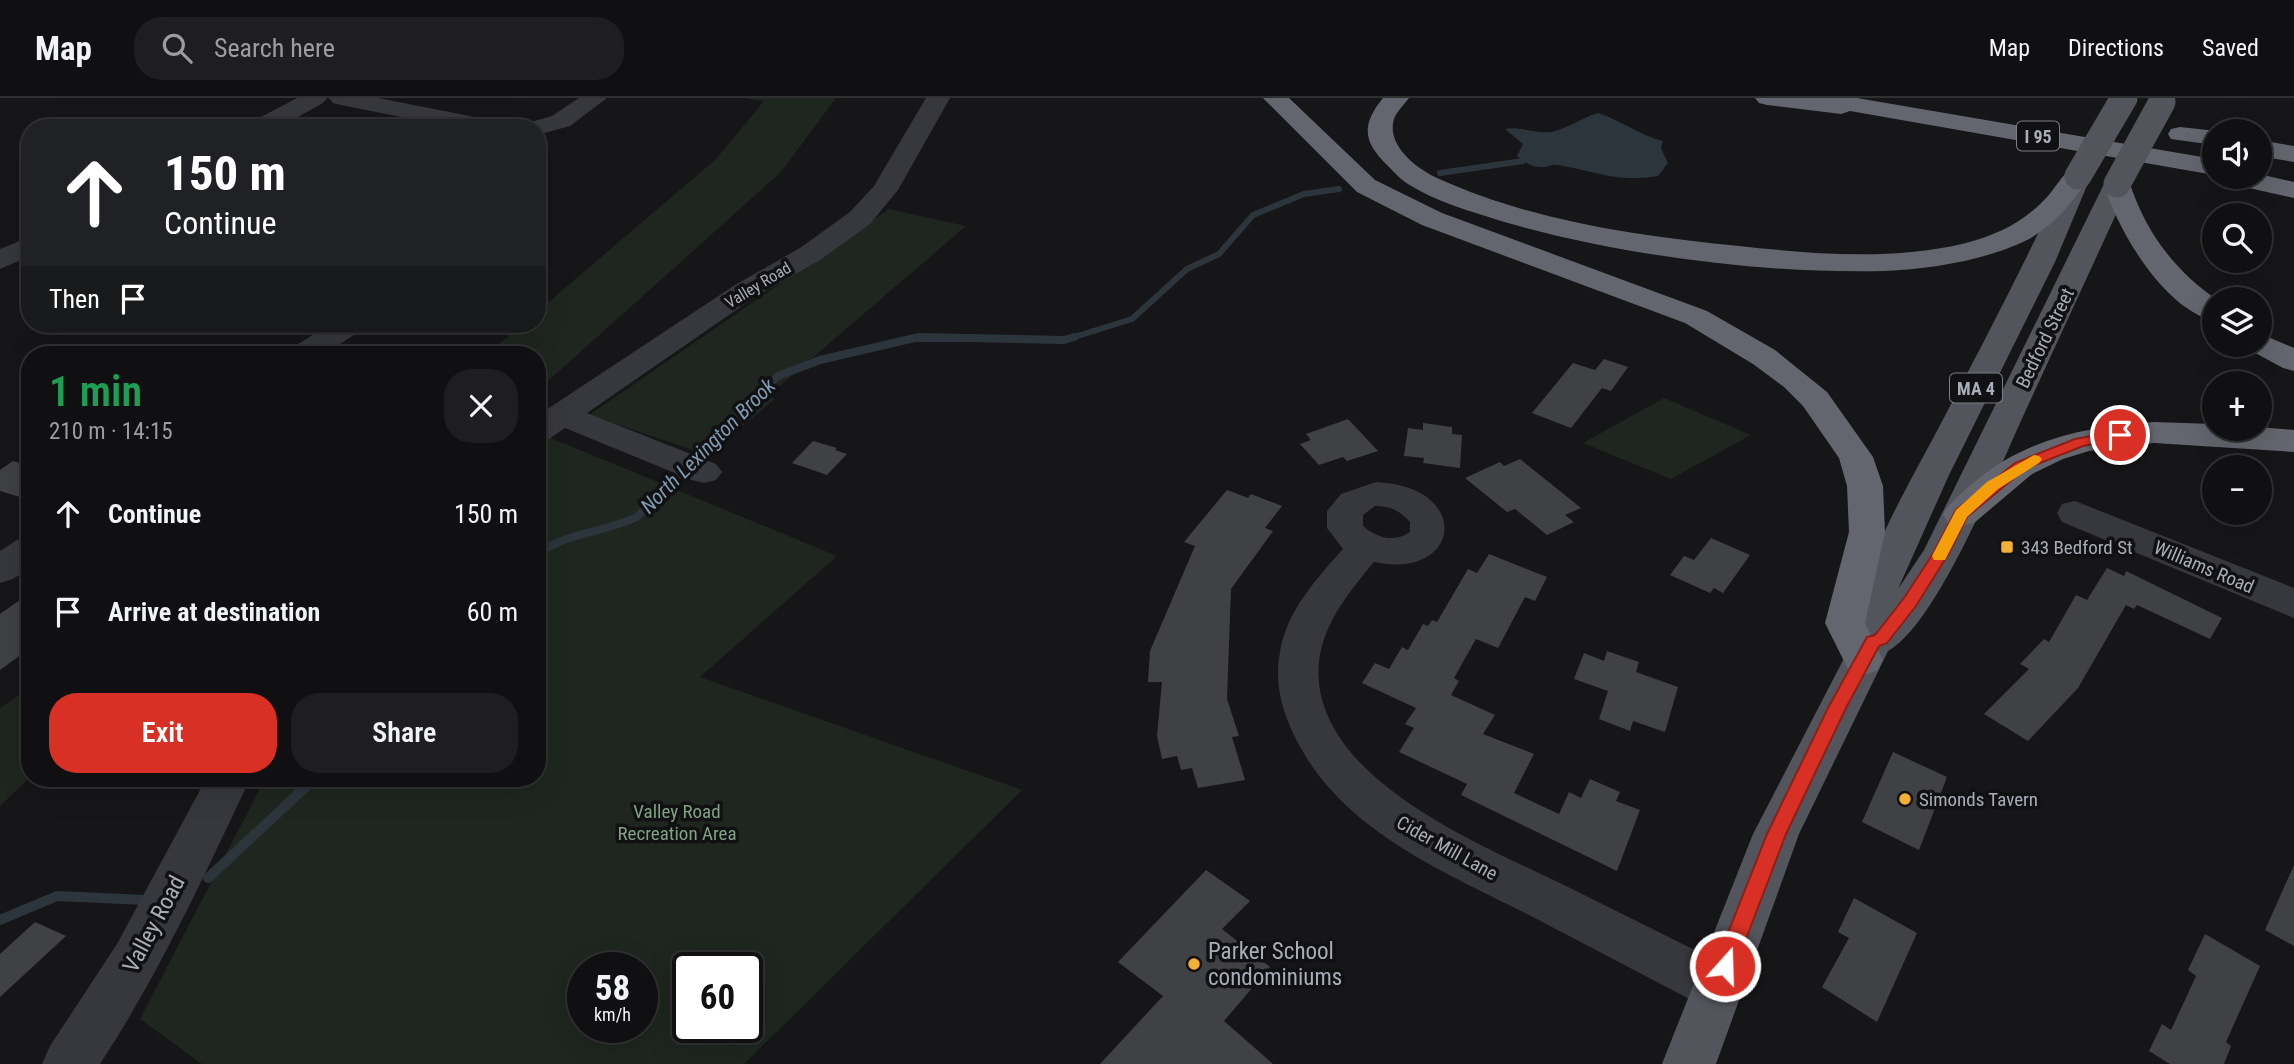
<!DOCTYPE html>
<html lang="en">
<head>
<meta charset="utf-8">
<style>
  :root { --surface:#101012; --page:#1e1e20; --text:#f1f3f6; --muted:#9c9d9f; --line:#303032; --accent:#d93025 }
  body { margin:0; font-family:"Roboto Condensed",sans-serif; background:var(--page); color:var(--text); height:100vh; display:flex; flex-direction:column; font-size:26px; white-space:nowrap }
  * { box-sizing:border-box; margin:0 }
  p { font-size:23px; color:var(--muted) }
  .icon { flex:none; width:38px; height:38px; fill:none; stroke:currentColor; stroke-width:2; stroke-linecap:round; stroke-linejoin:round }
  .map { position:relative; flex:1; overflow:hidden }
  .details { position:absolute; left:21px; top:248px; width:525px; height:441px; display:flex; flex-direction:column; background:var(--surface); border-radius:28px; box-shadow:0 7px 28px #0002,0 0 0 2px var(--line) }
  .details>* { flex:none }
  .hud { position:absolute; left:21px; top:21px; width:525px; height:214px; border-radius:28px; box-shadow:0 7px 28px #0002,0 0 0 2px var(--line); background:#202124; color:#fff; overflow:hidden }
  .buttons { position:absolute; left:2202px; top:21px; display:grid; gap:14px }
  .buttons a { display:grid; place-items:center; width:70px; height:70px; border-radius:50%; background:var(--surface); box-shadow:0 7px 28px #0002,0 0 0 2px var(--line); font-size:35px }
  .speed { position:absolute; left:567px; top:854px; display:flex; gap:14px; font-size:35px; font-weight:700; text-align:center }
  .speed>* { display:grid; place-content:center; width:91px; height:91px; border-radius:50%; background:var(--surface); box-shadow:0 7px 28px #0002,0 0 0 2px var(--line); line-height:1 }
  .speed small { font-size:18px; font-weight:400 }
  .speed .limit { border:4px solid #111; border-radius:10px; background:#fff; color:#111 }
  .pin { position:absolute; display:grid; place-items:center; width:60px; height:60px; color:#fff; margin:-30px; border:4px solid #fff; border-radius:50%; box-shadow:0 2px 7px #0007 }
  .me { position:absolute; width:77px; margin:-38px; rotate:20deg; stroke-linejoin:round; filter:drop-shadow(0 0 5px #0008) }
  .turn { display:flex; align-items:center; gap:24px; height:147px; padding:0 28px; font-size:32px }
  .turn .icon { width:91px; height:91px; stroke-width:2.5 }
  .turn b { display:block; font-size:49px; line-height:60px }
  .then { display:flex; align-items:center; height:66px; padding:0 28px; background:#0003; gap:14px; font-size:26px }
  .round { display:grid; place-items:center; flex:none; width:74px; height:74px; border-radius:28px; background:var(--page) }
  .head { display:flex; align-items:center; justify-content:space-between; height:119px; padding:0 28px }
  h1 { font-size:42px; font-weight:600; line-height:52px; color:#1e9e55 }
  .cta { display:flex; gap:14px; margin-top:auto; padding:14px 28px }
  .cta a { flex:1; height:80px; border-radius:28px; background:var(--accent); color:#fff; font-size:28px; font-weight:600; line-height:80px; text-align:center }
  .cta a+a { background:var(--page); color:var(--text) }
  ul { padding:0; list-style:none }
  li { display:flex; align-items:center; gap:21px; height:98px; padding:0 28px }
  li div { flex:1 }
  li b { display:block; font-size:26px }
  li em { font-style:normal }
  header { display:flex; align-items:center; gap:42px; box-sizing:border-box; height:98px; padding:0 35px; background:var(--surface); border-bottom:2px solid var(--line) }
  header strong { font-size:33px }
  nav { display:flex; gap:38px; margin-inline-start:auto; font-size:24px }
  .search { width:490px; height:63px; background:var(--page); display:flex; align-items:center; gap:18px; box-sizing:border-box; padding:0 24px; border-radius:28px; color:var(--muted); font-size:26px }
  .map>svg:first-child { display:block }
  .green { fill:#1e261f; fill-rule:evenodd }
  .water { fill:#2c353c }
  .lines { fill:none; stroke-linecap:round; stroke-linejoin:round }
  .stream-far2 { stroke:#2c353c; stroke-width:6 }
  .stream-far1 { stroke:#2c353c; stroke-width:8 }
  .stream { stroke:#2c353c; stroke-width:10 }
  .building { fill:#404145 }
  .minor { fill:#37383d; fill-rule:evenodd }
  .major { fill:#53555c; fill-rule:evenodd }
  .highway { fill:#63666e; fill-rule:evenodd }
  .major-bridge { stroke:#53555c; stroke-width:27 }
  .route { fill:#d93025; stroke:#8d1f18; stroke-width:2 }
  .slow { fill:#f59e0b }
  .poi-dot { fill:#f2b134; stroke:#111113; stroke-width:2.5 }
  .labels { text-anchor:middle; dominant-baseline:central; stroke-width:7; stroke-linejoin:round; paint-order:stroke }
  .far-street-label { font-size:16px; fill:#a8adb8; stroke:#111113 }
  .shield { fill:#111113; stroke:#7b7e86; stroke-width:2 }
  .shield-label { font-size:18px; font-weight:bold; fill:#a8adb8 }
  .street-label { font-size:19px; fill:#a8adb8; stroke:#111113 }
  .poi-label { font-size:19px; fill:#a8adb8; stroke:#111113; text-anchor:start }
  .park-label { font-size:19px; fill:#7fa381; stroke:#111113 }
  .water-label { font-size:21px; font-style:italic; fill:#7f9bb3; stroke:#111113 }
  .near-street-label { font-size:23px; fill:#a8adb8; stroke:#111113 }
  .near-poi-label { font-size:23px; fill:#a8adb8; stroke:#111113; text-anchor:start }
</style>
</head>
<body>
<header>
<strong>Map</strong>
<div class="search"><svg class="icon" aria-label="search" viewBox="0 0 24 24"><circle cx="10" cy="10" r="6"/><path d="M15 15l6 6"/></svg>Search here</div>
<nav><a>Map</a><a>Directions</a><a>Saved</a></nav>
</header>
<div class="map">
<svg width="2294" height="966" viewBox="0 0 2294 966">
  <rect width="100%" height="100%" fill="#161618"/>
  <path class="green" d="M 743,0 L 836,0 L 781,74 L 537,293 L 537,257 L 486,257 L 523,226 L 537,226 L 537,214 L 716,61 L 764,3 Z
    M 889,111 L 966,128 L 768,298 L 775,301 L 708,357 L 589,317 Z
    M 1664,300 L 1751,337 L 1671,381 L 1583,345 Z
    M 551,340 L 837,458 L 700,579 L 1022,692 L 744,966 L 202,966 L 140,921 L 265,681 L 537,681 L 537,350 ZM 583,870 L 642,870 L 642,929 L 583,929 ZM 688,870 L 747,870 L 747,929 L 688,929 Z
    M 30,589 L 30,679 L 0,708 L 0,610 Z"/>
  <path class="water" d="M 1598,15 C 1622,23 1639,37 1663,43 L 1661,50 L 1668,65 L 1658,78 C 1615,85 1597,73 1557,67 C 1551,66 1547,70 1541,69 C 1531,69 1524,64 1517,58 L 1523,46 L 1505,31 C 1520,28 1535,36 1551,34 C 1569,30 1581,20 1598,15 Z"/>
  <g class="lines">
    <path class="stream-far2" d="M 1440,75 L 1523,63
      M 912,241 L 999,241
      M 1068,241 L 1132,221 L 1187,171 L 1219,156 L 1253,117 L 1304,96 L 1339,91"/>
    <path class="stream-far1" d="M 537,457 C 566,434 604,435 637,419 L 778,278 L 820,262 L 919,239 L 1064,242 L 1074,239"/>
    <path class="stream" d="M 208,780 L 314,681
      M 0,822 L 57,798 L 145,802"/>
  </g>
  <path class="building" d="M 1604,261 L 1628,269 L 1611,293 L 1602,290 L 1571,330 L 1532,315 L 1573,265 L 1595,272 Z
    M 1348,321 L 1378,353 L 1347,363 L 1343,359 L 1319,367 L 1300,346 L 1311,342 L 1306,336 Z
    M 1423,325 L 1452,329 L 1452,336 L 1462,337 L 1460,370 L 1423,365 L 1424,360 L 1404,358 L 1408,330 L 1423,332 Z
    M 813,343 L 837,350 L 835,352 L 847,356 L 827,377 L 792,365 Z
    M 1520,361 L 1581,410 L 1565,417 L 1574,424 L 1547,437 L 1515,411 L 1507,414 L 1465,380 L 1500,364 L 1504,368 Z
    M 13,363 L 30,368 L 30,402 L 0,393 L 0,372 Z
    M 1227,392 L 1248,400 L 1251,396 L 1282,408 L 1265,430 L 1273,433 L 1231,491 L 1227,601 L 1239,638 L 1232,639 L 1245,682 L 1198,690 L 1192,670 L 1181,672 L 1177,658 L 1162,661 L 1157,638 L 1162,584 L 1148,584 L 1150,553 L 1195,448 L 1184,444 Z
    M 1711,440 L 1750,457 L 1723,495 L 1714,490 L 1710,495 L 1670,477 L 1684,458 L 1694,462 Z
    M 1489,456 L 1547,479 L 1535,503 L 1525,499 L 1498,550 L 1476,541 L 1454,580 L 1459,583 L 1451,597 L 1495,617 L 1483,636 L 1534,656 L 1514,695 L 1559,716 L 1569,694 L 1581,700 L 1590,681 L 1620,694 L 1616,703 L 1640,712 L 1617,773 L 1461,697 L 1467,686 L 1399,654 L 1414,630 L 1405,626 L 1416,610 L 1362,585 L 1375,565 L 1389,571 L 1402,549 L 1408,552 L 1423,526 L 1428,528 L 1432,522 L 1437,524 L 1468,471 L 1477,475 Z
    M 2107,470 L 2124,478 L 2126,473 L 2222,520 L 2210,541 L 2137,507 L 2134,511 L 2126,507 L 2078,590 L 2028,643 L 1984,616 L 2029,571 L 2020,566 L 2044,541 L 2049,544 L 2076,497 L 2087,502 Z
    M 30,495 L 30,550 L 0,572 L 0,516 Z
    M 1607,553 L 1639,564 L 1636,574 L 1678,589 L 1665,634 L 1633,623 L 1630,633 L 1599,621 L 1608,593 L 1574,581 L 1584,555 L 1604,563 Z
    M 1893,654 L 1947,679 L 1919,752 L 1862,724 Z
    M 2294,767 L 2294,848 L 2265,832 Z
    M 1206,772 L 1250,803 L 1222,831 L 1270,869 L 1224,923 L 1273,966 L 1100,966 L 1163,898 L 1118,864 Z
    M 1854,800 L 1917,835 L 1877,924 L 1822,889 L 1849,840 L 1838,834 Z
    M 35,824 L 66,838 L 0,899 L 0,856 Z
    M 2205,836 L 2260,868 L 2226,944 L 2231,948 L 2224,966 L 2170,966 L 2149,953 L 2162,926 L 2171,932 L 2196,878 L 2188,872 Z"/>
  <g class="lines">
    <path class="minor" d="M 297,0 L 327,0 L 323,5 L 278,30 L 247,30 L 250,25 Z
      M 329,0 L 378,0 L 495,23 L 504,25 L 507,30 L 456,30 L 341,7 L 333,5 Z
      M 579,0 L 607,0 L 570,28 L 537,37 L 537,30 L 525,30 L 528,25 L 552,18 Z
      M 926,0 L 950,0 L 898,92 L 870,126 L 820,162 L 755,199 L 587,315 L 716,366 L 722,374 L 716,382 L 704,385 L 692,382 L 565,330 L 549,341 L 537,345 L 537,318 L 735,187 L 800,150 L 850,114 L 874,88 Z
      M 30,139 L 30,158 L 0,171 L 0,151 Z
      M 330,226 L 365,226 L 361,232 L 324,257 L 287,257 L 292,250 Z
      M 1376,384 C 1473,388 1462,483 1374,464 C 1345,499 1314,536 1319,585 C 1330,687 1484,748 1564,787 C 1621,815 1678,844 1735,872 L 1742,889 L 1735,906 L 1717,913 L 1699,906 C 1642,876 1586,847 1529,817 C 1443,773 1342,733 1296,641 C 1282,613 1274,586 1280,554 C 1286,514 1317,480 1343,451 L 1327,430 L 1327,413 L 1341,396 ZM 1375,408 C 1390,408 1399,412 1410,424 L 1410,434 C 1394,445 1377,440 1363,428 L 1363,417 Z
      M 2075,403 L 2294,490 L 2294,520 L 2062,424 L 2057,415 L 2062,406 Z
      M 30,438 L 30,470 L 13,481 L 0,485 L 0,453 L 17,442 Z
      M 206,681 L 250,681 C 204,778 159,876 100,966 L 42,966 L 50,948 L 117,846 Z"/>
    <path class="major" d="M 2078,70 L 2087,72 L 2091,78 L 2055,164 L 1949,377 L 1898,491 L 1924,452 L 2104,86 L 2108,80 L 2117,78 L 2126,80 L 2130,86 C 2095,162 2060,238 2025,314 C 1999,370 1938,525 1888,553 L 1799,736 L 1716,966 L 1662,966 L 1753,736 L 1853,543 L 1848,535 C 1861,469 1906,391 1938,331 C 1982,247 2026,164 2065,78 L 2069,72 Z"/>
    <path class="highway" d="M 1263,0 L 1289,0 L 1375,82 L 1442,115 L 1707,213 L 1775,252 L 1827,294 L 1873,359 L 1883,388 L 1885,434 L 1865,525 L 1883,562 L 1877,573 L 1863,577 L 1849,573 L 1825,525 L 1849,434 L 1847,388 L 1839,360 L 1803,308 L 1784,289 L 1753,266 L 1685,225 L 1422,127 L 1357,94 Z
      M 1383,0 L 1409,0 C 1404,7 1397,13 1394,21 C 1386,47 1416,70 1437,80 C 1532,123 1636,138 1739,148 C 1814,156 1892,163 1966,145 C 1998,137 2025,123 2047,99 C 2054,91 2060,81 2067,74 C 2073,69 2080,71 2087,72 L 2091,78 C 2073,104 2052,130 2023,144 C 1981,163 1930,171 1884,173 C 1763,176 1618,157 1501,123 C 1470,113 1436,104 1408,86 C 1401,82 1394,74 1388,68 C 1364,45 1360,28 1383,0 Z
      M 1755,0 L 1857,0 L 2214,61 L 2214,77 L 1850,13 L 1841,16 L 1767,7 L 1759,5 Z
      M 2180,29 L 2217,33 L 2214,33 L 2214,47 L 2171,41 L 2168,36 L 2171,31 Z
      M 2259,42 L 2294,48 L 2294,64 L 2259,58 Z
      M 2259,76 L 2294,84 L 2294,100 L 2227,85 L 2223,79 L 2259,79 Z
      M 2117,78 L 2126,80 L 2130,86 C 2146,134 2174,172 2216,201 L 2214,223 C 2164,211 2117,132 2104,86 L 2108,80 Z
      M 2259,235 L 2294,250 L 2294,273 L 2283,270 L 2248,251 L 2245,247 L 2259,247 Z
      M 2154,324 L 2214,326 L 2214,331 L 2259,329 L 2294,332 L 2294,354 L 2154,345 L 2089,353 L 2063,361 L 2032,376 L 1974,425 L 1961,428 L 1948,425 L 1943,416 C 1950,404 1962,395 1973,385 C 2024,341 2088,328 2154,324 Z"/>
    <path class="major-bridge" d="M 2078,78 L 2124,0
      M 2117,86 L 2162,4"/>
  </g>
  <path class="route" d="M 2120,333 L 2127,337 L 2125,340 L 2083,348 L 2025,371 L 1967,419 L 1949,455 L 1916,508 L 1887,545 L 1879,548 L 1846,610 L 1786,736 L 1733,875 L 1725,877 L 1718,875 L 1715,868 L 1767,736 L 1828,610 L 1867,539 L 1875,537 L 1904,500 L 1934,454 L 1956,412 L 2015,365 L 2075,341 Z"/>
  <path class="slow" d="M 2034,357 L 2039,358 L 2042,361 L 2039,365 L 1998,391 L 1967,419 L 1945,462 L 1934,462 L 1932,458 L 1956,412 L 1987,384 Z"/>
  <g class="poi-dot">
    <rect x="2000" y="442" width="14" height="14" rx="3.5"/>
    <circle cx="1905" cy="701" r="7"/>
    <circle cx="1194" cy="866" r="7"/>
  </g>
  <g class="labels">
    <g class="far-street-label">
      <text transform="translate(758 187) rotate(-31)">Valley Road</text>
    </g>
    <g class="shield">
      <rect x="2017" y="23.5" width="42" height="29" rx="5"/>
      <rect x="1950" y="275.5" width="52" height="29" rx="5"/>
    </g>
    <g class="shield-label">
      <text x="2038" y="38">I 95</text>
      <text x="1976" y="290">MA 4</text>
    </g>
    <g class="street-label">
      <text transform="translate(2045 240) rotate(-64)">Bedford Street</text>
      <text transform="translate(2204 469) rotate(23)">Williams Road</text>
      <text transform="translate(1447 750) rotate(29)">Cider Mill Lane</text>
    </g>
    <g class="poi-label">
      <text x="2021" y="449">343 Bedford St</text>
      <text x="1919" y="701">Simonds Tavern</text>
    </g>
    <g class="park-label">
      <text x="677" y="713">Valley Road<tspan x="677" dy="22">Recreation Area</tspan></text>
    </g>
    <g class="water-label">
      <text transform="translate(708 348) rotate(-45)">North Lexington Brook</text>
    </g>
    <g class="near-street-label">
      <text transform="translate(154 826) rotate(-62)">Valley Road</text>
    </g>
    <g class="near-poi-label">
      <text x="1208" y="853">Parker School<tspan x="1208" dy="26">condominiums</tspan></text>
    </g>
  </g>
</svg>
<div class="buttons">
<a><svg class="icon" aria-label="sound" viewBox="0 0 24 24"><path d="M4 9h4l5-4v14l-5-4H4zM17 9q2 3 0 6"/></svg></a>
<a><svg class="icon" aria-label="search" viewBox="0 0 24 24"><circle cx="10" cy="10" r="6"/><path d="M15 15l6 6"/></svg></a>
<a><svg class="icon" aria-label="layers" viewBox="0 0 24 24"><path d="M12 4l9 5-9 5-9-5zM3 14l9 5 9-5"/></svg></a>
<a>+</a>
<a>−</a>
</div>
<div class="speed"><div>58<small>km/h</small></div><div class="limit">60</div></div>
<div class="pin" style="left:2120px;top:337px;background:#d93025"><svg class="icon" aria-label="arrive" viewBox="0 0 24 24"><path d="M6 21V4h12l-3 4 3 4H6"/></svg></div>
<svg class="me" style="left:1725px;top:868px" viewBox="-20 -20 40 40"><circle r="17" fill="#d93025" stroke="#fff" stroke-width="3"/><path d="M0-11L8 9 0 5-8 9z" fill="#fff"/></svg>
<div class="hud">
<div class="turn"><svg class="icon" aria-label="ahead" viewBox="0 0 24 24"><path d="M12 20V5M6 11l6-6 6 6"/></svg><div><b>150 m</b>Continue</div></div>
<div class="then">Then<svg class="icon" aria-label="arrive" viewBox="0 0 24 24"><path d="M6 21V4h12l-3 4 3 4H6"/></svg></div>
</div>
<section class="details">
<div class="head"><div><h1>1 min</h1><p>210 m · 14:15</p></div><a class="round"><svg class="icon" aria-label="close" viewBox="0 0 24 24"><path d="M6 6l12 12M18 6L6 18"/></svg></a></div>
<ul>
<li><svg class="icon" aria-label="ahead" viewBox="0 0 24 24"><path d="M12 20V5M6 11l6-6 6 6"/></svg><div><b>Continue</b></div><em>150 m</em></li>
<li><svg class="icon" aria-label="arrive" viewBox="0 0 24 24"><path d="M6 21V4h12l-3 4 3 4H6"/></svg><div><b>Arrive at destination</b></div><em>60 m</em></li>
</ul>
<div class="cta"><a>Exit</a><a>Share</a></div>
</section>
</div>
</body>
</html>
